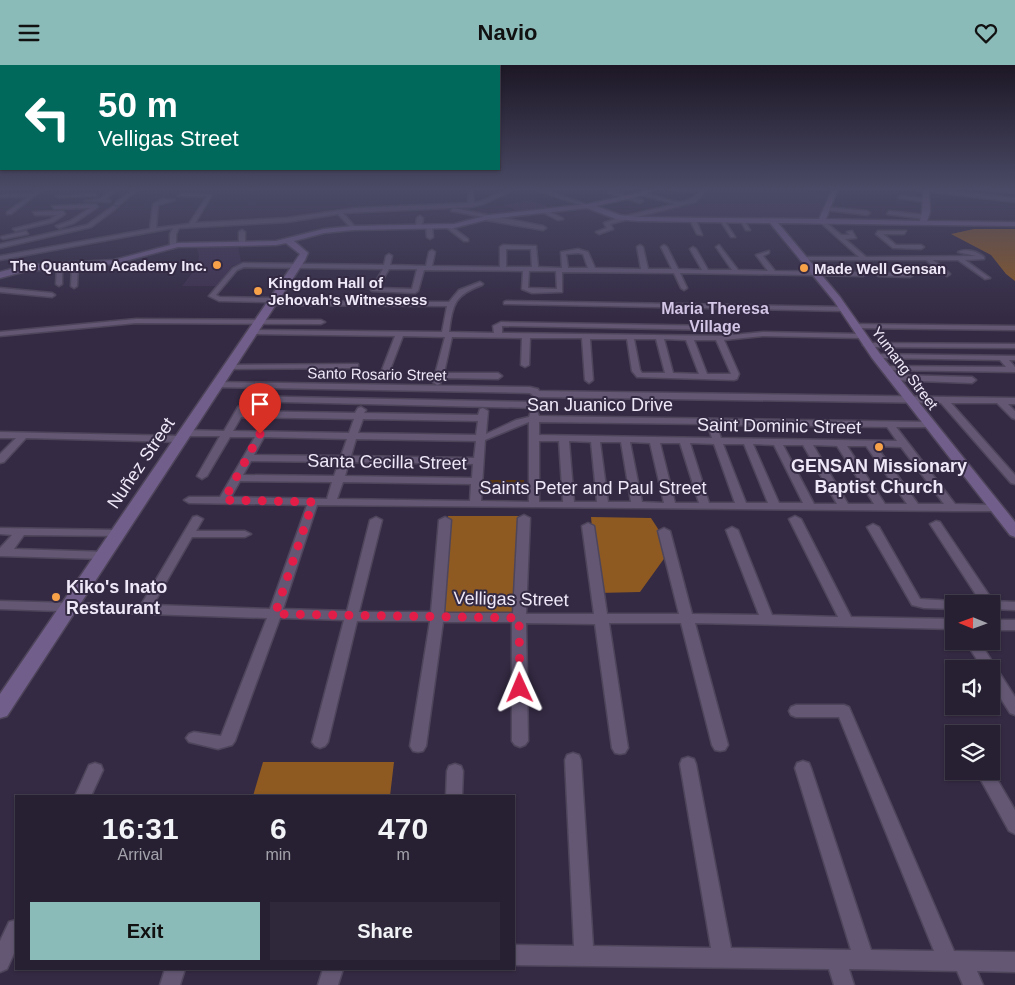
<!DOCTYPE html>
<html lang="en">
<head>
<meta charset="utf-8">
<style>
  :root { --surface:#272032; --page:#2f283a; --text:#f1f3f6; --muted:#a4a3ac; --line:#433e4d; --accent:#8bbbb9 }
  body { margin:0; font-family:Helvetica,sans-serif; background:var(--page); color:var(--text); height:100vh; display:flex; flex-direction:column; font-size:19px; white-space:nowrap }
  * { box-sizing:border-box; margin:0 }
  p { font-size:16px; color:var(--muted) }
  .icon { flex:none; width:28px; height:28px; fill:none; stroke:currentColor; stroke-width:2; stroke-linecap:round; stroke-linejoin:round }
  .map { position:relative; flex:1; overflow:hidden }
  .drawer { position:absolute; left:15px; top:730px; width:500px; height:175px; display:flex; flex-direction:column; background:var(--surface); border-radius:0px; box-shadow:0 1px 4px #0004,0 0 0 1px var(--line) }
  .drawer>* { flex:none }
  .hud { position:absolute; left:0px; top:0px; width:500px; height:105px; box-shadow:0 1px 4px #0004,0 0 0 1px var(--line); background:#00695c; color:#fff; overflow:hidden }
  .needle { width:32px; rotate:271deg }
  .controls { position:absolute; left:945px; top:530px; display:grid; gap:10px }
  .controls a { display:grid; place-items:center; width:55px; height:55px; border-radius:0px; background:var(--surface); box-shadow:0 1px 4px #0004,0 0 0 1px var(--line); font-size:25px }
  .pin { position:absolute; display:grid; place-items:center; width:42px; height:42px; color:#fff; margin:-51px -21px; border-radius:50% 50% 50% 0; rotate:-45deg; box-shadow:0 0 5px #0007 }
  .pin .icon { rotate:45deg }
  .me { position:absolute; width:55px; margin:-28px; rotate:359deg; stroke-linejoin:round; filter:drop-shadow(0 0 4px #0008) }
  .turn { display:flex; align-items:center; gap:18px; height:105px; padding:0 15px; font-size:22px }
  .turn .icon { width:65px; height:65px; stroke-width:2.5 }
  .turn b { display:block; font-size:35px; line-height:42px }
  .eta { display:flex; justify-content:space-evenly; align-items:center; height:85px; text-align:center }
  .eta b { font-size:30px; font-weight:700; line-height:35px }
  .button { display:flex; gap:10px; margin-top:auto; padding:10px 15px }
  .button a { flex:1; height:58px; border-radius:0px; background:var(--accent); color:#111; font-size:20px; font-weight:700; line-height:58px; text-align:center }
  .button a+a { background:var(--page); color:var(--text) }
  header { display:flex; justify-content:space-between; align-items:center; height:65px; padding:0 15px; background:var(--accent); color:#111; font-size:22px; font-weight:700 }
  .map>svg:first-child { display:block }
  .built { fill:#3e3150 }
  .green { fill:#583511 }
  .forest { fill:#8e5a22 }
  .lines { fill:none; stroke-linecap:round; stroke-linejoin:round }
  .street-casing { stroke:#4e455b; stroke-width:3 }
  .secondary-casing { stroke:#4e455b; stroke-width:3 }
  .street { fill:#635773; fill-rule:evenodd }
  .secondary { fill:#725e8b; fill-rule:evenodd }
  .route { stroke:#e11d48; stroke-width:9; stroke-dasharray:0 16.2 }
  .poi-dot { fill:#f7a149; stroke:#342a43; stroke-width:2 }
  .labels { text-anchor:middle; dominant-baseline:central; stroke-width:4; stroke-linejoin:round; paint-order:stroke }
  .far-poi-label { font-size:15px; font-weight:bold; fill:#eee8f8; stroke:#342a43; text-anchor:start }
  .far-street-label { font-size:15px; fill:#eee8f8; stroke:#342a43 }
  .far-neighbourhood-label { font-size:16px; font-weight:bold; fill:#d3c6e6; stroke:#342a43 }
  .street-label { font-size:18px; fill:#eee8f8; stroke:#342a43 }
  .poi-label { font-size:18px; font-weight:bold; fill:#eee8f8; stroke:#342a43 }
</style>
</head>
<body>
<header><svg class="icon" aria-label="menu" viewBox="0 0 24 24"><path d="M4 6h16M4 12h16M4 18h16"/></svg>Navio<svg class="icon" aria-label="heart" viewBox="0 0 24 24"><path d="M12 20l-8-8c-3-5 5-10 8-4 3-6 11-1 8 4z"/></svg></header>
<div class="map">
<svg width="1015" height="920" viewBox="0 0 1015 920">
  <rect width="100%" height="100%" fill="#342a43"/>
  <path class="built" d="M 708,124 L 781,124 L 830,129 L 819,155 L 644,152 L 642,150 L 690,139 L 697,136 Z
    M 529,135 L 557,145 L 523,148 L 504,140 Z
    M 238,180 L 241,198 L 232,201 L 218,221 L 182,221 L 198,201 L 199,190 L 196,181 Z"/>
  <path class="green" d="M 484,415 L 524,415 L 524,427 L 484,427 Z"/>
  <path class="forest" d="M 974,164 L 1015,164 L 1015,216 L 1006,209 L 991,190 L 951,169 Z
    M 448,451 L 523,451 L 517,551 L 436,550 Z
    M 591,452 L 651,453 L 671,484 L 640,527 L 598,528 Z
    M 263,697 L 394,697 L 390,731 L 253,731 Z"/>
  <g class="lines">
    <g class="street-casing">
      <path id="street" d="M 38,124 L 43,124 L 11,149 L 7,149 L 7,147 L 28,132 L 0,132 L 0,130 L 32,129 Z
        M 113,124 L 118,124 L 106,134 L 110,135 L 110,137 L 85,136 L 100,134 Z
        M 134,124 L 139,124 L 119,140 L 115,140 L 115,138 Z
        M 469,124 L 473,124 L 474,138 C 488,136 501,124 515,124 L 484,139 L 471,142 L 343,148 L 356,163 L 353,165 L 338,149 L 287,157 L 179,163 L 176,169 L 176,181 L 173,183 L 170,181 L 170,169 L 173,163 L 0,195 L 0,191 L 150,164 L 153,139 L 162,134 L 175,135 L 158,140 L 156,163 L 189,159 L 207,131 L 178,131 L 180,129 L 212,130 L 195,158 L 287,153 L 356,143 L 468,138 Z
        M 534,124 L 541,124 L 591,141 L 586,142 Z
        M 665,124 L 707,124 L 696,137 L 610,159 L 613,164 L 599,169 L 596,167 L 607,163 L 604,158 L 621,152 L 675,139 L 641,130 L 641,128 C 664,129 680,148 699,127 Z
        M 909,124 L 927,124 L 1015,133 L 1015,137 Z
        M 986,124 L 1015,126 L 1015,128 L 988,125 Z
        M 610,126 L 642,135 L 643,136 L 640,138 L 608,128 Z
        M 95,129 L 97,131 L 58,132 L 56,131 Z
        M 900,131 L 926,133 L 929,135 L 926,137 L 898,133 Z
        M 96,139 L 98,142 L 74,158 L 59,163 L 56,161 L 70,156 L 90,143 L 54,144 L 52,141 Z
        M 113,141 L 118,142 L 91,162 L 0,183 L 0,179 L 87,160 Z
        M 827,142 L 867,146 L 870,148 L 867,150 L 825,145 Z
        M 453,143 L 543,161 L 546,163 L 543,165 L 485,155 L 483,152 L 451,146 Z
        M 544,144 L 562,153 L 563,154 L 558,155 L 542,147 Z
        M 63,146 L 65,149 L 53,157 L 16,166 L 13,164 L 49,155 L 57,150 L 35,150 L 33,147 Z
        M 889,146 L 925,150 L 928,152 L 925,154 L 887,149 Z
        M 420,151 L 423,153 L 422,161 L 419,163 L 416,161 L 417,153 Z
        M 693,153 L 696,155 L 702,170 L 697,169 L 690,155 Z
        M 720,155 L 724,155 L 735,172 L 731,172 Z
        M 740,155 L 744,155 L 750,165 L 746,165 Z
        M 823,155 L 841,170 L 850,170 L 847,167 L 852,166 L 856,173 L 845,174 L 866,192 L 976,191 L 958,187 C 966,183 977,186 984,192 L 984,194 L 965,195 L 990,213 L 985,214 L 958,195 L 933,195 L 949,208 L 950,209 L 947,211 L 926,195 L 801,195 L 800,194 L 803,192 L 859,192 L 821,158 Z
        M 429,159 L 432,161 L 433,172 L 430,174 L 427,172 L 426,161 Z
        M 448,159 L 468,174 L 468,176 L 464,176 L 446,162 Z
        M 242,165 L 245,167 L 245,179 L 242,181 L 239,179 L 239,167 Z
        M 26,166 L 28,169 L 3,174 L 0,172 Z
        M 878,166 L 906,166 L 904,169 L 883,169 L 896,180 L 921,180 L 924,182 L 921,184 L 893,183 L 876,169 Z
        M 503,180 L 536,181 L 538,202 L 562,203 L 561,187 L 578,184 L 588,187 L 595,203 L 641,204 L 637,182 L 640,180 L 643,182 L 648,204 L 672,204 L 661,182 L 664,180 L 667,182 L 678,204 L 702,205 L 690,184 L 693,182 L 696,184 L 708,205 L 732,205 L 716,182 L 719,180 L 738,205 L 768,206 L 756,190 L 769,186 L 769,188 L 763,191 L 775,206 L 863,207 L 866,209 L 863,211 L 680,208 L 687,223 L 684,225 L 681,223 L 674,208 L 562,207 L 562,227 L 532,228 L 522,224 L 523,206 L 424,205 L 418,226 L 415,228 L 372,226 L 371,225 L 383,204 L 244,202 L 237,205 L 216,230 L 220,232 L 274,233 L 277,236 L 449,237 L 459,225 L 480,217 L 483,219 L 482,220 C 454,230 453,239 449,267 L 494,268 L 493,261 L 501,257 L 718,261 L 730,263 L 733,270 L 763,267 L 861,269 L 865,271 L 861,273 L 763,271 L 724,275 L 739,309 L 737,314 L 734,315 L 637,312 L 632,306 L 627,274 L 590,274 L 593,315 L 589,318 L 585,315 L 582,273 L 530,273 L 529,300 L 525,302 L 521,300 L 522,273 L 452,272 L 444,308 L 498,308 L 502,311 L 498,314 L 442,313 L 440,319 L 437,320 L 433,317 L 445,272 L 403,271 L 388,310 L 384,313 L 380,310 L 395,271 L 252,269 L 248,267 L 252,265 L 442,267 L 447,241 L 272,240 L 270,239 L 269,237 L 219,236 L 209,231 L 233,203 L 243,198 L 384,200 L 386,191 L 389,189 L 392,191 L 390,200 L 426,201 L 429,187 L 432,185 L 435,187 L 432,201 L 500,202 L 500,182 ZM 506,184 L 531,184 L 532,202 L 506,202 ZM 578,188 L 583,189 L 588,203 L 568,203 L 566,189 ZM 389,204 L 417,204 L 412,224 L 378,223 ZM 529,206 L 556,206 L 557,224 L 528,223 ZM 502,261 L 718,265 L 724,267 L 726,271 L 502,268 ZM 634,274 L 656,274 L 665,308 L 642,308 L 640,305 ZM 664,274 L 686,275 L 699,309 L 673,308 ZM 694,275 L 716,275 L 731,309 L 707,309 Z
        M 75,199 L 78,201 L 77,221 L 74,223 L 71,221 L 72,201 Z
        M 57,200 L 62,201 L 62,219 L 59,221 L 56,219 Z
        M 880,208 L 910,208 L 913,210 L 910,212 L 878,211 L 878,209 Z
        M 0,223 L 52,228 L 55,230 L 52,232 L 0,227 Z
        M 506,236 L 844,242 L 848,244 L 844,246 L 504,239 L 504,237 Z
        M 136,254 L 321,255 L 325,257 L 321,259 L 136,258 L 0,271 L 0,267 Z
        M 852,259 L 1015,261 L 1015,265 L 855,263 L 851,261 Z
        M 864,278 L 1015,279 L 1015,283 L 867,282 L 863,280 Z
        M 873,289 L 1015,291 L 1015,295 L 1009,295 L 1015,302 L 1015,307 L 885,305 L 882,305 L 882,301 L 1006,302 L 1000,295 L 876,293 L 872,291 Z
        M 355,299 L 358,299 L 358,303 L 228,304 L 224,302 L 228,300 Z
        M 894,310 L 972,312 L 976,315 L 972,318 L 891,315 L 890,313 Z
        M 216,317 L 530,322 L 538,324 L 539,326 L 1015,333 L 1015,339 L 1008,339 L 1015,346 L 1015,354 L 1012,353 L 997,338 L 951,338 L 1015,410 L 1015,419 L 1011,418 L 941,338 L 535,332 L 530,328 L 213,322 L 212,320 Z
        M 247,331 L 536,337 L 540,340 L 536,343 L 244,336 L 244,332 Z
        M 241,341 L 246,344 L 244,346 L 355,348 L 358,343 L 361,342 L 366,345 L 364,348 L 478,350 L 480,344 L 483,343 L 488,346 L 486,369 L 516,355 L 529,352 L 531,346 L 537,346 L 539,351 L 930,357 L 935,360 L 933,362 L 896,362 L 955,439 L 996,440 L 1001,443 L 996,446 L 952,446 L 317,440 L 283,544 L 347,546 L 370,455 L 376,452 L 382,455 L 359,547 L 431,547 L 439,455 L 445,452 L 451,455 L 444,548 L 513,548 L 518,453 L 524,450 L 530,453 L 526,549 L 594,549 L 582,461 L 588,458 L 594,461 L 607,549 L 679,549 L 658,466 L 664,463 L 670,466 L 692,549 L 759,550 L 726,465 L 732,462 L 738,465 L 772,550 L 838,552 L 789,454 L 795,451 L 801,454 L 851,552 L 954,554 L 954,564 L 695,558 L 728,680 L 725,685 L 720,686 L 715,685 L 712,680 L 681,558 L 609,558 L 628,683 L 625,688 L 620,689 L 615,688 L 612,683 L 595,559 L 526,558 L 528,676 L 525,680 L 520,682 L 515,680 L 512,676 L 512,557 L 443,557 L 426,681 L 423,686 L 418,687 L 413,686 L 410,681 L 430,556 L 357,556 L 328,677 L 325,681 L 320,683 L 315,681 L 312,677 L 344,555 L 280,553 L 235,676 L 232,680 L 218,684 L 189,677 L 186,673 L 189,669 L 194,667 L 221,671 L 267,553 L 0,544 L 0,536 L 141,540 L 193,452 L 197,451 L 203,454 L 196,466 L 245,466 L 251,469 L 245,472 L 192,472 L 153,540 L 270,544 L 307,440 L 189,438 L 184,435 L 189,432 L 220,432 L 255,372 L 230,372 L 207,411 L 202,414 L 197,411 L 220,371 L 184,371 L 179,368 L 184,365 L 224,366 L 238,342 ZM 241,352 L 354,354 L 349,368 L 233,366 ZM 363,354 L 478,356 L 476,370 L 358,368 ZM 529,357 L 529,437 L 481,436 L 485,375 ZM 539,357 L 707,359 L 712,373 L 539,370 ZM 716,360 L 887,362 L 897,376 L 721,373 ZM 264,372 L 347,374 L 341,391 L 254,390 ZM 356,374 L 476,376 L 474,393 L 351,391 ZM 539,376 L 559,376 L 563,437 L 539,437 ZM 569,376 L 591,377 L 597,437 L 574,437 ZM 600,377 L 621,377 L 631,437 L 608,437 ZM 630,377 L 650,378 L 664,438 L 642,437 ZM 660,378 L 680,378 L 699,438 L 675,438 ZM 690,378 L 714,379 L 735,438 L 709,438 ZM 723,379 L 744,379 L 768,438 L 746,438 ZM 753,379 L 774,380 L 803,438 L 779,438 ZM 783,380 L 803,380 L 837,439 L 814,439 ZM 813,380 L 837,381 L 874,439 L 848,439 ZM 847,381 L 866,381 L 907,439 L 885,439 ZM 876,381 L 901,382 L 944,439 L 918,439 ZM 251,396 L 339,397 L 334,411 L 243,410 ZM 349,397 L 473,399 L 472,413 L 345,411 ZM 240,416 L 332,417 L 327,434 L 231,432 ZM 343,417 L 471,419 L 470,436 L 337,434 Z
        M 0,367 L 180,371 L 185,374 L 180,377 L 26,373 L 4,397 L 0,398 L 0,389 L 16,373 L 0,373 Z
        M 936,456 L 940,457 L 993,536 L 1015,537 L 1015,545 L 991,544 L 991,539 L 982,539 L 930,459 Z
        M 873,459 L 879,462 L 920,534 L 954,536 L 960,539 L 954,539 L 954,544 L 924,543 L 912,540 L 867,462 Z
        M 0,463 L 117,465 L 123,468 L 117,471 L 24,470 L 14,484 L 107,487 L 109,490 L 107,493 L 103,494 L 0,491 L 0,483 L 12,470 L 0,469 Z
        M 991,555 L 1015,555 L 1015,565 L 991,565 Z
        M 965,576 L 979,576 L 1015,632 L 1015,650 L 1010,648 L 991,618 L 991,604 L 983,604 Z
        M 796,640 L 844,640 L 849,642 L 954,886 L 1015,887 L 1015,907 L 977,906 L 983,920 L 963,920 L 957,906 L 849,904 L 854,920 L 834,920 L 829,904 L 514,900 L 514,880 L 574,881 L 565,695 L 567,690 L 573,688 L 579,690 L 581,695 L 593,881 L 711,883 L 680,699 L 682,694 L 688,692 L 694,694 L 696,699 L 731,883 L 851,885 L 795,703 L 797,698 L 803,696 L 809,698 L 811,703 L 871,885 L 934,886 L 839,652 L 796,652 L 791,650 L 789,646 L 791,642 Z
        M 95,698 L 101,700 L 103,705 L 91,731 L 75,731 L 89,700 Z
        M 455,699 L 461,701 L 463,706 L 462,731 L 446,731 L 447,706 L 449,701 Z
        M 991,704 L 1015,745 L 1015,769 L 1009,766 L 976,706 L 991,706 Z
        M 16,855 L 16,884 L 7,904 L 0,907 L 0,876 L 9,857 Z
        M 165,904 L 185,904 L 180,920 L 160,920 Z
        M 323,904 L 343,904 L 338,920 L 318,920 Z"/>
    </g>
    <g class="secondary-casing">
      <path id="secondary" d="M 647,124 L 655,124 L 645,130 L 596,141 L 620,150 L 637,152 L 819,154 L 832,124 L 838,124 L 826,154 L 920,156 L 922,147 L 923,124 L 929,124 L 930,147 L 927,156 L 1015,157 L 1015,161 L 778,158 L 840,232 L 880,289 L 1015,457 L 1015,472 L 1010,470 L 872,293 L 834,236 L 770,158 L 637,156 L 616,154 L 587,143 L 489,154 L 454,163 L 353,165 L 324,168 L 294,176 L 308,188 L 305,195 L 7,651 L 0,653 L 0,629 L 300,189 L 286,178 L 276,180 L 178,182 L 114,199 L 26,206 L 0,213 L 0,207 L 26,200 L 114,195 L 178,178 L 276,176 L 324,164 L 353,161 L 454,159 L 489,150 L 588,139 L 641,127 Z"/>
    </g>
    <use href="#street" class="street"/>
    <use href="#secondary" class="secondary"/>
  </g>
  <linearGradient id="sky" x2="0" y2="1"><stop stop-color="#1d1725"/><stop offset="0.49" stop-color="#4a4a66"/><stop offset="1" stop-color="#4a4a66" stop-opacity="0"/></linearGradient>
  <rect width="1015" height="253" fill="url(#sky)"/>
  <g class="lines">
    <path class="route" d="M 260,369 L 224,435 L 313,437 L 275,549 L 519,553 L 520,623"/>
  </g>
  <g class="poi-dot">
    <circle cx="217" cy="200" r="5"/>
    <circle cx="804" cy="203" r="5"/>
    <circle cx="258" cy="226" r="5"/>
    <circle cx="879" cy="382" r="5"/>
    <circle cx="56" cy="532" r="5"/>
  </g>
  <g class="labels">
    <g class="far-poi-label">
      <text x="207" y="200" text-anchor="end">The Quantum Academy Inc.</text>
      <text x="814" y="203">Made Well Gensan</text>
      <text x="268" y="217">Kingdom Hall of<tspan x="268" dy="17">Jehovah's Witnessess</tspan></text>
    </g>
    <g class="far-street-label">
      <text transform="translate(905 303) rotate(53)">Yumang Street</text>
      <text transform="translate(377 309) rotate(1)">Santo Rosario Street</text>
    </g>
    <g class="far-neighbourhood-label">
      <text x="715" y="243">Maria Theresa<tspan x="715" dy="18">Village</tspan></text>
    </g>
    <g class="street-label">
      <text x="600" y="340">San Juanico Drive</text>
      <text transform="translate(779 361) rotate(1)">Saint Dominic Street</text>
      <text transform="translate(387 397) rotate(1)">Santa Cecilla Street</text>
      <text transform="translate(141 398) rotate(-56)">Nuñez Street</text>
      <text x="593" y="423">Saints Peter and Paul Street</text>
      <text transform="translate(511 534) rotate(1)">Velligas Street</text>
    </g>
    <g class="poi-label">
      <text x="879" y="401">GENSAN Missionary<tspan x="879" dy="21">Baptist Church</tspan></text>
      <text x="66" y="522" text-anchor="start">Kiko's Inato<tspan x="66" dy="21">Restaurant</tspan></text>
    </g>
  </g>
</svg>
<div class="controls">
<a><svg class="needle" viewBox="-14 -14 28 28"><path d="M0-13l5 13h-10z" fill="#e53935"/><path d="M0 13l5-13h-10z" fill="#a4a3ac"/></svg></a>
<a><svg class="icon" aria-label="sound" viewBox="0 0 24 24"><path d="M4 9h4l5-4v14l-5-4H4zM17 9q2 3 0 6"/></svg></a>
<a><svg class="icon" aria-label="layers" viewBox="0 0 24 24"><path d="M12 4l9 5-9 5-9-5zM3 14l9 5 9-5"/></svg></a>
</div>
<div class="pin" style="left:260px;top:369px;background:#d93025"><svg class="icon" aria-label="arrive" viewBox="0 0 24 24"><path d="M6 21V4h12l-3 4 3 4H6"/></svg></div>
<svg class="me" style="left:520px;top:623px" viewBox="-20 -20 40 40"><path d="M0-17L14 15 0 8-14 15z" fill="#e11d48" stroke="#fff" stroke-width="4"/></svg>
<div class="hud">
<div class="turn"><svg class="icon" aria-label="left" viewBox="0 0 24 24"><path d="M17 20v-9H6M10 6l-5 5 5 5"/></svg><div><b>50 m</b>Velligas Street</div></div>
</div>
<section class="drawer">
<div class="eta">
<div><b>16:31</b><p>Arrival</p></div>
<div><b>6</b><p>min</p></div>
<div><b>470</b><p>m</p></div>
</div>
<div class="button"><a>Exit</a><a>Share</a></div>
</section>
</div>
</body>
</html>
